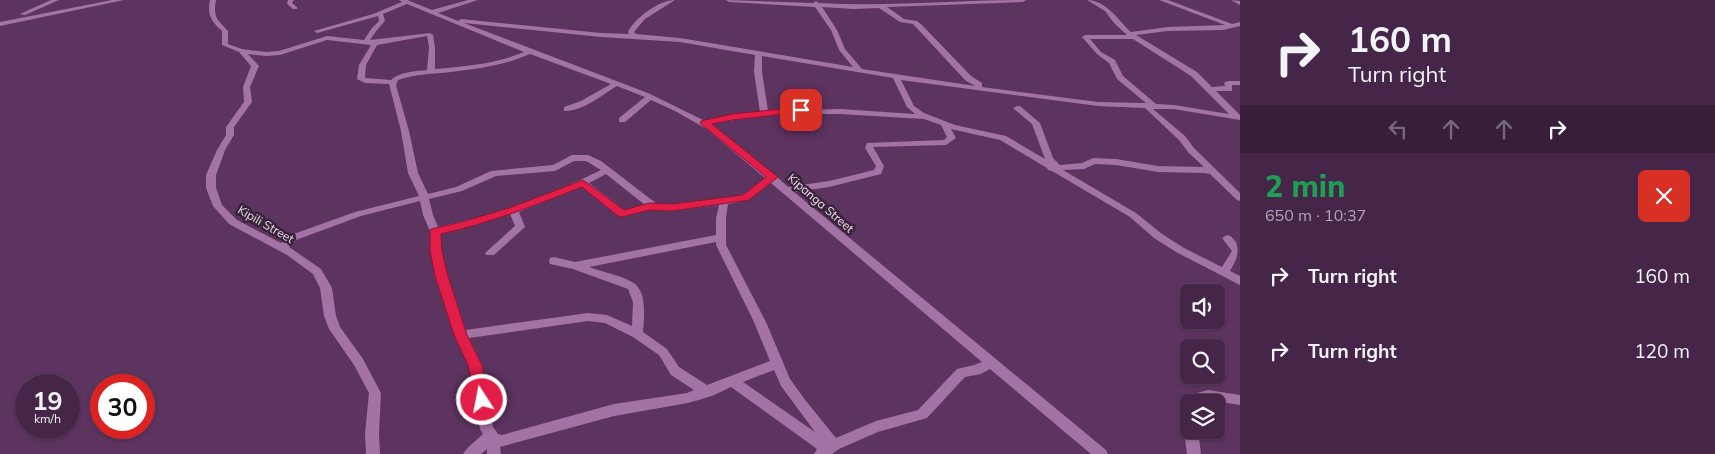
<!DOCTYPE html>
<html lang="en">
<head>
<meta charset="utf-8">
<style>
  :root { --surface:#462648; --page:#503252; --text:#f1f3f6; --muted:#b0a5b4; --line:#5e4360 }
  body { margin:0; font-family:Mulish,sans-serif; background:var(--page); color:var(--text); height:100vh; display:flex; flex-direction:column; font-size:19px; white-space:nowrap }
  * { box-sizing:border-box; margin:0 }
  p { font-size:16px; color:var(--muted) }
  .icon { flex:none; width:28px; height:28px; fill:none; stroke:currentColor; stroke-width:2; stroke-linecap:round; stroke-linejoin:round }
  .map { position:relative; flex:1; overflow:hidden }
  .panel { display:flex; flex-direction:column; background:var(--surface); width:475px }
  .panel>* { flex:none }
  .top-card { background:#462648; color:var(--text); overflow:hidden }
  .buttons { position:absolute; left:1180px; top:284px; display:grid; gap:10px }
  .buttons a { display:grid; place-items:center; width:45px; height:45px; border-radius:8px; background:var(--surface); box-shadow:0 1px 4px #0004,0 0 0 1px var(--line); font-size:25px }
  .speed { position:absolute; left:15px; top:374px; display:flex; gap:10px; font-size:25px; font-weight:700; text-align:center }
  .speed>* { display:grid; place-content:center; width:65px; height:65px; border-radius:50%; background:var(--surface); box-shadow:0 1px 4px #0004,0 0 0 1px var(--line); line-height:1 }
  .speed small { font-size:12px; font-weight:400 }
  .speed .limit { border:8px solid #d22; background:#fff; color:#111 }
  .pin { position:absolute; display:grid; place-items:center; width:42px; height:42px; color:#fff; margin:-21px; border-radius:10px; box-shadow:0 2px 8px #0006 }
  .me { position:absolute; width:55px; margin:-28px; rotate:349deg; stroke-linejoin:round; filter:drop-shadow(0 0 4px #0008) }
  .turn { display:flex; align-items:center; gap:18px; height:105px; padding:0 25px; font-size:22px }
  .turn .icon { width:65px; height:65px; stroke-width:2.5 }
  .turn b { display:block; font-size:35px; line-height:42px }
  .lanes { display:flex; align-items:center; height:48px; padding:0 25px; background:#0003; justify-content:center; gap:25px; direction:ltr }
  .lanes .off { opacity:.35 }
  .round { display:grid; place-items:center; flex:none; width:52px; height:52px; border-radius:8px; background:var(--page) }
  .summary { display:flex; align-items:center; justify-content:space-between; height:85px; padding:0 25px }
  h1 { font-size:30px; font-weight:800; line-height:38px; color:#1e9e55 }
  ul { padding:0; list-style:none }
  li { display:flex; align-items:center; gap:15px; height:75px; padding:0 25px }
  li div { flex:1 }
  li b { display:block; font-size:19px }
  li em { font-style:normal }
  main { display:flex; flex:1; min-height:0 }
  .map>svg:first-child { display:block }
  .lines { fill:none; stroke-linecap:round; stroke-linejoin:round }
  .minor { fill:#a273a4; fill-rule:evenodd }
  .route { fill:#e11d48; stroke:#92132f }
  .labels { text-anchor:middle; dominant-baseline:central; stroke-width:5; stroke-linejoin:round; paint-order:stroke }
  .street-label { font-size:12px; fill:#f3d9f4; stroke:#372438 }
</style>
</head>
<body>
<main>
<div class="map">
<svg width="1240" height="454" viewBox="0 0 1240 454">
  <rect width="100%" height="100%" fill="#5d3360"/>
  <g class="lines">
    <path class="minor" d="M 51,0 L 59,0 L 25,15 L 20,14 Z
      M 112,0 L 124,0 L 0,26 L 0,22 Z
      M 210,0 L 216,0 C 213,18 217,19 228,31 L 228,44 L 242,49 L 266,52 L 279,51 L 327,36 L 364,40 L 372,28 L 379,21 L 378,16 L 317,33 L 314,31 L 373,14 L 402,2 L 399,0 L 407,0 L 432,10 L 468,0 L 478,0 L 438,13 L 458,21 L 461,19 L 601,33 L 629,34 L 628,32 C 635,18 659,0 675,0 L 645,19 L 634,32 L 636,34 L 680,38 L 853,67 L 839,50 L 831,30 L 815,7 L 729,2 L 726,0 L 813,3 L 816,1 L 819,3 C 888,7 957,0 1026,0 L 1023,2 L 887,7 L 904,19 L 917,21 L 922,25 L 971,76 L 982,83 L 982,87 L 1098,102 L 1143,103 L 1146,103 L 1117,79 L 1109,63 L 1097,54 L 1082,37 L 1085,35 L 1127,35 L 1114,23 L 1105,11 L 1087,0 C 1106,0 1118,20 1131,32 L 1168,27 L 1225,25 L 1159,0 L 1168,0 L 1232,24 L 1240,22 L 1240,26 L 1223,30 L 1168,31 L 1136,35 L 1197,72 L 1212,87 L 1225,86 L 1224,83 L 1228,81 L 1240,81 L 1240,85 L 1232,85 L 1232,91 L 1216,91 L 1240,115 L 1240,120 L 1174,109 L 1153,109 L 1185,136 L 1194,148 L 1240,193 L 1240,201 L 1237,200 L 1210,174 L 1204,173 L 1158,172 L 1116,165 L 1095,164 L 1084,169 L 1063,170 L 1136,213 L 1162,234 L 1184,248 L 1222,267 L 1232,251 L 1222,238 L 1227,235 C 1232,236 1233,239 1236,242 C 1240,253 1236,261 1230,271 L 1240,276 L 1240,285 L 1176,252 L 1154,238 L 1130,217 L 1052,171 L 1048,170 L 1047,168 L 1000,140 L 951,129 L 956,138 L 946,145 L 873,147 L 884,166 L 881,174 L 829,187 L 794,192 L 1106,450 L 1108,454 L 1091,454 L 990,369 L 981,374 L 965,377 L 927,418 L 878,432 L 839,449 L 832,454 L 814,454 L 817,449 L 731,387 L 712,396 L 688,403 L 614,416 L 500,447 L 501,454 L 487,454 L 487,449 L 481,454 L 463,454 C 466,448 477,440 483,434 L 480,429 L 469,365 L 455,335 L 437,276 L 431,251 L 430,231 L 423,215 L 420,201 L 361,216 L 296,240 L 289,247 L 321,269 L 332,288 L 336,316 L 340,327 L 363,359 L 381,393 L 379,434 L 380,454 L 366,454 L 365,434 L 369,393 L 354,365 L 329,329 L 324,316 L 320,288 L 313,274 L 287,255 L 229,224 L 213,206 L 206,188 L 206,175 L 217,150 L 226,135 L 226,127 L 244,102 L 243,87 L 251,66 L 239,52 L 222,45 L 222,31 C 211,21 207,15 210,0 ZM 407,4 L 524,52 C 496,64 465,66 435,69 L 435,47 L 433,35 L 430,33 L 370,40 L 377,30 L 385,21 L 383,14 ZM 822,7 L 853,9 L 879,8 L 900,22 L 913,24 L 965,80 L 975,86 L 862,69 L 845,49 L 837,30 ZM 464,23 L 601,37 L 680,42 L 755,55 L 754,72 L 760,112 L 705,121 L 648,93 ZM 427,36 L 429,47 L 427,70 C 416,71 399,72 391,80 L 365,78 L 366,65 L 377,45 ZM 1090,39 L 1133,39 L 1191,76 L 1229,114 L 1174,105 L 1156,104 L 1123,76 L 1115,60 L 1101,52 ZM 327,40 L 371,45 L 359,65 L 357,79 L 365,83 L 389,84 L 401,131 L 408,173 L 419,196 L 355,212 L 288,236 L 281,243 L 237,220 L 222,205 L 216,188 L 216,175 L 225,150 L 234,135 L 234,127 L 252,102 L 250,87 L 259,66 L 248,54 L 266,56 L 280,55 ZM 530,54 L 611,84 L 581,101 L 564,107 L 564,111 C 582,112 602,95 617,86 L 645,97 L 619,118 L 619,122 L 625,122 L 651,100 L 675,111 L 707,129 L 765,178 L 749,192 L 735,197 L 672,205 L 657,204 L 601,161 L 588,155 L 572,155 L 553,165 L 491,171 L 456,187 L 428,194 L 418,173 L 409,131 L 396,85 L 398,80 C 415,74 434,74 451,72 C 479,69 505,65 530,54 ZM 762,56 L 893,78 L 907,107 L 915,114 L 840,109 L 768,111 L 762,72 ZM 901,80 L 1098,106 L 1145,108 L 1179,140 L 1188,152 L 1204,167 L 1158,166 L 1116,159 L 1093,158 L 1082,163 L 1060,165 L 1053,158 L 1040,123 L 1020,106 L 1017,106 L 1013,108 L 1032,124 L 1045,159 L 1006,136 L 955,125 L 924,113 L 914,106 ZM 786,114 L 840,114 L 924,119 L 941,125 L 947,137 L 944,140 L 867,143 L 865,148 L 876,166 L 874,170 L 829,181 L 788,187 L 775,175 L 711,124 L 759,116 ZM 574,161 L 586,161 L 601,170 C 549,196 495,215 438,227 L 433,215 L 429,199 L 462,191 L 496,176 L 555,171 ZM 606,174 L 645,205 L 624,210 L 589,183 ZM 771,183 L 982,362 L 974,365 L 957,369 L 918,410 L 876,421 L 836,438 L 806,401 L 790,379 L 766,322 L 726,245 L 726,218 L 728,204 C 746,202 757,194 771,183 ZM 582,186 L 619,215 L 622,216 L 649,210 L 672,211 L 719,205 L 716,218 L 716,235 L 575,262 L 554,257 L 550,258 L 549,261 L 550,264 L 573,269 L 628,289 L 633,302 L 632,326 L 607,315 L 588,313 L 465,330 C 455,298 442,267 440,233 L 510,214 L 515,226 L 485,253 L 486,255 L 494,255 L 525,227 L 519,212 ZM 716,242 L 716,245 L 754,322 L 770,361 L 707,385 L 679,367 L 667,349 L 643,332 C 648,276 636,283 589,267 ZM 588,321 L 605,323 L 633,337 L 659,355 L 671,375 L 694,390 L 687,393 L 614,404 L 502,435 L 498,434 L 493,427 L 481,365 L 469,338 ZM 774,370 L 781,386 L 815,432 L 743,382 Z
      M 288,0 L 294,0 L 292,3 L 297,7 L 297,9 L 293,9 L 287,4 Z
      M 1231,0 L 1240,1 L 1240,5 Z
      M 1208,390 L 1240,395 L 1240,405 L 1208,400 L 1205,402 L 1192,402 L 1197,393 Z
      M 1189,425 L 1189,430 L 1198,430 L 1201,454 L 1187,454 L 1184,430 L 1186,426 Z"/>
  </g>
  <path class="route" d="M 801,107 L 806,110 L 804,112 L 732,120 L 712,124 L 778,177 L 749,200 L 672,211 L 649,210 L 622,217 L 618,216 L 582,187 C 536,205 490,223 441,234 L 442,251 L 448,276 L 467,335 L 482,365 L 489,400 L 487,404 L 482,406 L 477,404 L 468,365 L 454,335 L 435,276 L 430,251 L 430,231 L 431,229 L 462,222 L 509,208 L 583,180 L 624,210 L 649,203 L 672,204 L 743,195 L 766,177 L 700,123 L 701,121 L 732,114 Z"/>
  <g class="labels">
    <g class="street-label">
      <text transform="translate(821 203) rotate(41)">Kipanga Street</text>
      <text transform="translate(266 224) rotate(30)">Kipili Street</text>
    </g>
  </g>
</svg>
<div class="buttons">
<a><svg class="icon" aria-label="sound" viewBox="0 0 24 24"><path d="M4 9h4l5-4v14l-5-4H4zM17 9q2 3 0 6"/></svg></a>
<a><svg class="icon" aria-label="search" viewBox="0 0 24 24"><circle cx="10" cy="10" r="6"/><path d="M15 15l6 6"/></svg></a>
<a><svg class="icon" aria-label="layers" viewBox="0 0 24 24"><path d="M12 4l9 5-9 5-9-5zM3 14l9 5 9-5"/></svg></a>
</div>
<div class="speed"><div>19<small>km/h</small></div><div class="limit">30</div></div>
<div class="pin" style="left:801px;top:110px;background:#d93025"><svg class="icon" aria-label="arrive" viewBox="0 0 24 24"><path d="M6 21V4h12l-3 4 3 4H6"/></svg></div>
<svg class="me" style="left:482px;top:400px" viewBox="-20 -20 40 40"><circle r="17" fill="#e11d48" stroke="#fff" stroke-width="3"/><path d="M0-11L8 9 0 5-8 9z" fill="#fff"/></svg>
</div>
<section class="panel">
<div class="top-card">
<div class="turn"><svg class="icon" aria-label="right" viewBox="0 0 24 24"><path d="M7 20v-9h11M14 6l5 5-5 5"/></svg><div><b>160 m</b>Turn right</div></div>
<div class="lanes"><svg class="icon off" aria-label="left" viewBox="0 0 24 24"><path d="M17 20v-9H6M10 6l-5 5 5 5"/></svg><svg class="icon off" aria-label="ahead" viewBox="0 0 24 24"><path d="M12 20V5M6 11l6-6 6 6"/></svg><svg class="icon off" aria-label="ahead" viewBox="0 0 24 24"><path d="M12 20V5M6 11l6-6 6 6"/></svg><svg class="icon" aria-label="right" viewBox="0 0 24 24"><path d="M7 20v-9h11M14 6l5 5-5 5"/></svg></div>
</div>
<div class="summary"><div><h1>2 min</h1><p>650 m · 10:37</p></div><a class="round" style="background:#d93025;color:#fff"><svg class="icon" aria-label="close" viewBox="0 0 24 24"><path d="M6 6l12 12M18 6L6 18"/></svg></a></div>
<ul>
<li><svg class="icon" aria-label="right" viewBox="0 0 24 24"><path d="M7 20v-9h11M14 6l5 5-5 5"/></svg><div><b>Turn right</b></div><em>160 m</em></li>
<li><svg class="icon" aria-label="right" viewBox="0 0 24 24"><path d="M7 20v-9h11M14 6l5 5-5 5"/></svg><div><b>Turn right</b></div><em>120 m</em></li>
</ul>
</section>
</main>
</body>
</html>
